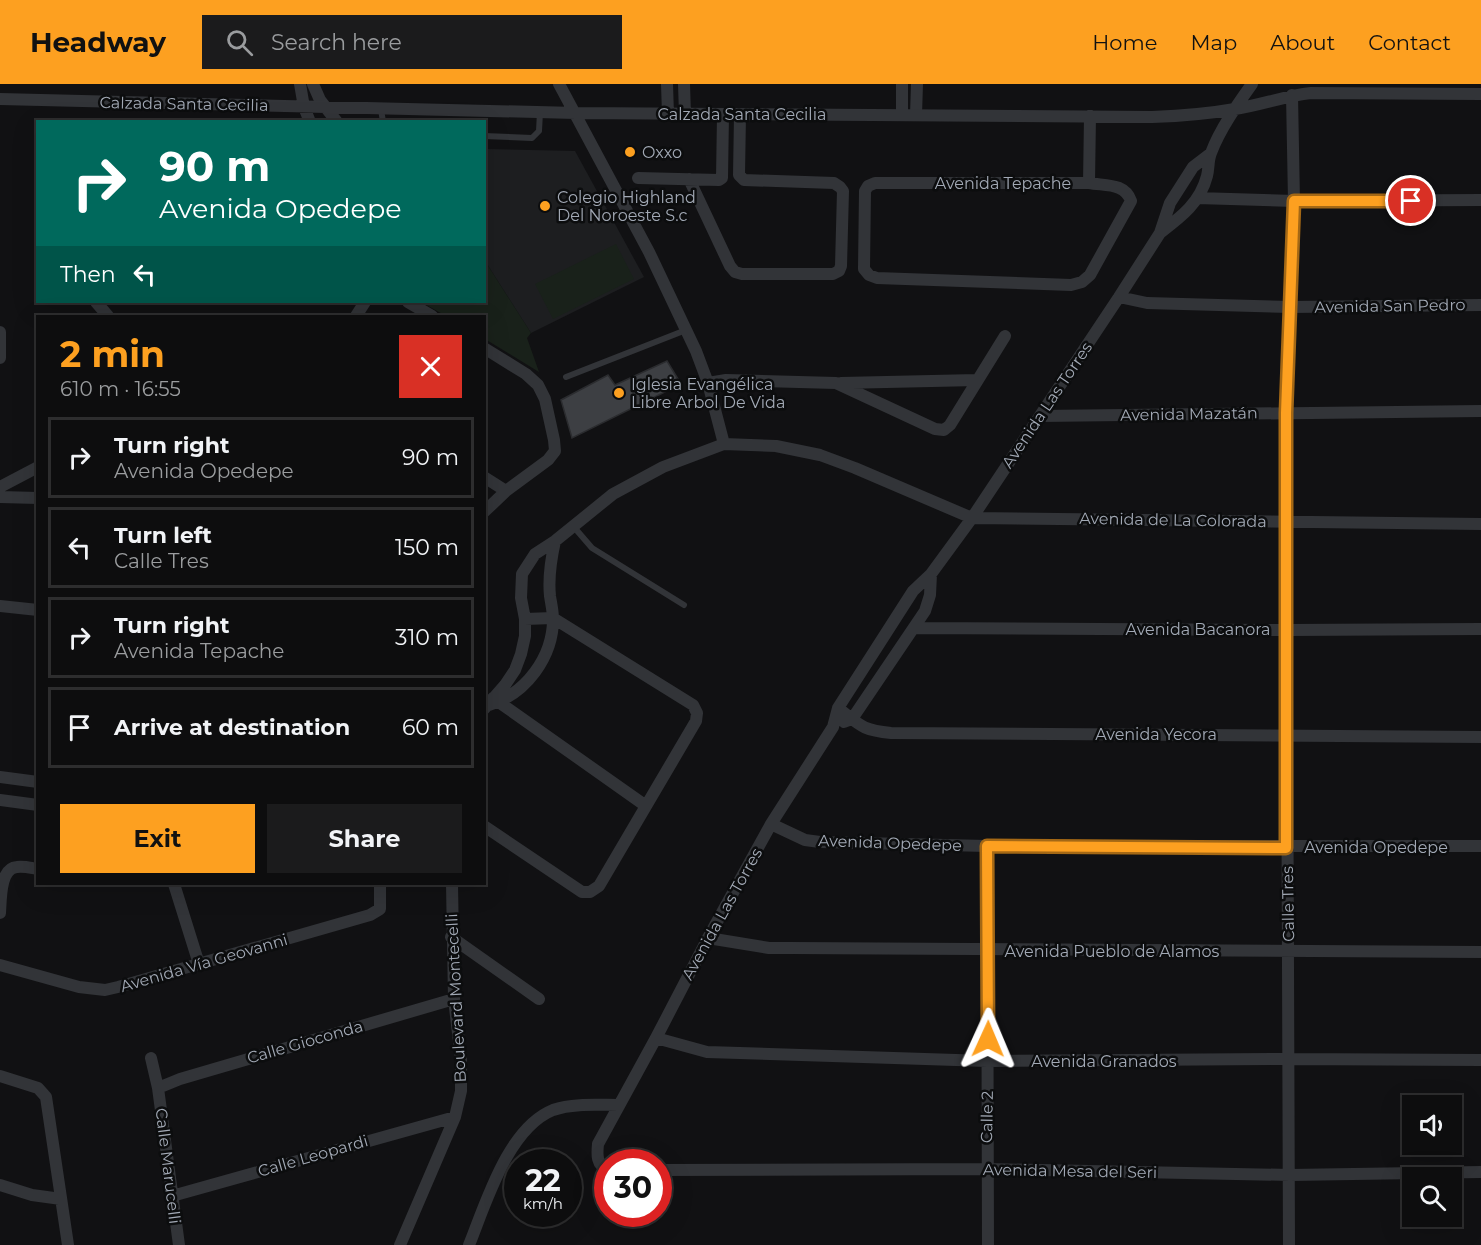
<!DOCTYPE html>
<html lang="en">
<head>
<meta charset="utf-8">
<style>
  :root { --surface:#0d0d0e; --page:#1b1b1c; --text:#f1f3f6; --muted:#9a9c9e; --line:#2d2d2e; --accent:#fda020 }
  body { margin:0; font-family:Montserrat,sans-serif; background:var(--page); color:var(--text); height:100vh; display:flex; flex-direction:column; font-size:22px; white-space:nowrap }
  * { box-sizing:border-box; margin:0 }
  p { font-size:20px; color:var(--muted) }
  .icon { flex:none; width:33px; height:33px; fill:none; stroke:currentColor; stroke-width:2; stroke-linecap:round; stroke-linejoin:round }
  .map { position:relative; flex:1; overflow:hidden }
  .panel { position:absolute; left:36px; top:231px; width:450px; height:570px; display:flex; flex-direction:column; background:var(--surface); border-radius:0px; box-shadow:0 6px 24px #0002,0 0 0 2px var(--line) }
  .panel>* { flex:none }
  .hud { position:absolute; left:36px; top:36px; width:450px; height:183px; border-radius:0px; box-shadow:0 6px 24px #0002,0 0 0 2px var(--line); background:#00695c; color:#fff; overflow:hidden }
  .buttons { position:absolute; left:1402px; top:1011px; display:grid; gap:12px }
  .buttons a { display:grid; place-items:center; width:60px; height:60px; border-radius:0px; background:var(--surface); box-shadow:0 6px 24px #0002,0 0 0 2px var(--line); font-size:30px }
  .speed { position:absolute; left:504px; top:1065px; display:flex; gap:12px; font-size:30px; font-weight:700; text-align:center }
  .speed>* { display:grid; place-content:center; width:78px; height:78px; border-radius:50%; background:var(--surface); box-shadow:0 6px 24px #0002,0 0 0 2px var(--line); line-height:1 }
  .speed small { font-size:15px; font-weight:400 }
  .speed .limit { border:9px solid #d22; background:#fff; color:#111 }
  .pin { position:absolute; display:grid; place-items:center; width:51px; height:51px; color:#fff; margin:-26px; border:3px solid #fff; border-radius:50%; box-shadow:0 2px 6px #0007 }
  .me { position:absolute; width:66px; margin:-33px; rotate:1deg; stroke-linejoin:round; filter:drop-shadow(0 0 4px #0008) }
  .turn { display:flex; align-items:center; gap:21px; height:126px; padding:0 24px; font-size:27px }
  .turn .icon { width:78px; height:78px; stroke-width:2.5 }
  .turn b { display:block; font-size:42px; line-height:51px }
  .then { display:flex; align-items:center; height:57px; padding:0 24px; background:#0003; gap:12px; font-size:22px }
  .round { display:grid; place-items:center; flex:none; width:63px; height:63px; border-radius:0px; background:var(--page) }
  .head { display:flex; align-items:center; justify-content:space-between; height:102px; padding:0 24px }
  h1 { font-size:36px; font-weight:700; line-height:45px; color:var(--accent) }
  .cta { display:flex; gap:12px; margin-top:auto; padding:12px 24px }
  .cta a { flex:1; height:69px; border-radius:0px; background:var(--accent); color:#111; font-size:24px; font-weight:700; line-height:69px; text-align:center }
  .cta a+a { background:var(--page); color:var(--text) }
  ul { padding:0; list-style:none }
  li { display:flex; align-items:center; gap:18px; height:81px; margin:0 12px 9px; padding:0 12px; border:3px solid var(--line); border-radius:0px }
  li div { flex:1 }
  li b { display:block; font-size:22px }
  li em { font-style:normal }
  header { display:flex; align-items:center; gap:36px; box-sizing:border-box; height:84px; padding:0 30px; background:var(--accent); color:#111 }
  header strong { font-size:28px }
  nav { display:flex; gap:33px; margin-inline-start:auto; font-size:21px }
  .search { width:420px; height:54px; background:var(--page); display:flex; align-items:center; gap:15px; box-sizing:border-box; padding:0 21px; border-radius:0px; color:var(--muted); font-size:22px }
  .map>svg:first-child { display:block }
  .built { fill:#1d1e20 }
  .green { fill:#19211a }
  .building { fill:#3d3f43; stroke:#2b2c2f; stroke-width:1.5 }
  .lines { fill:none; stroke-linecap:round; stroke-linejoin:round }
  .service { stroke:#323438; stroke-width:6 }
  .minor { stroke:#323438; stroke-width:12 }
  .route-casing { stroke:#a46815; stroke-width:15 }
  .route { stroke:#fda020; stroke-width:10 }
  .poi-dot { fill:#fda020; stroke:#0c0d0e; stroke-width:2 }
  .labels { text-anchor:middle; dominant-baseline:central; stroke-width:5; stroke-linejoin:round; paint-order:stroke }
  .street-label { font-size:16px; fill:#a2a9b5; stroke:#0c0d0e }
  .poi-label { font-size:16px; fill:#a2a9b5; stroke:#0c0d0e; text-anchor:start }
</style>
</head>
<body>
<header>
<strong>Headway</strong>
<div class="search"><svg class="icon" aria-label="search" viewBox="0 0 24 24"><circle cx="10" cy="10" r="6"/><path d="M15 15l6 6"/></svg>Search here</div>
<nav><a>Home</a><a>Map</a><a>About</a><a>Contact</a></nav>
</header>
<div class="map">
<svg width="1481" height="1161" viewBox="0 0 1481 1161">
  <rect width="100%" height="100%" fill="#111113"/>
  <path class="built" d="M 485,65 L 575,67 L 644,193 L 531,249 L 485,177 Z"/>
  <path class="green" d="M 616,160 L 634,195 L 553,235 L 535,200 Z
    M 485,177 L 531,249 L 527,254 L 539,288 L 485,255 L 484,232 L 446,232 L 421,218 L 484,218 Z"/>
  <path class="building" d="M 667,277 L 681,300 L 572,354 L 561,316 L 608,291 L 615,301 Z"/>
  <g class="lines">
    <path class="service" d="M 381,25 L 383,38
      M 484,52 L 532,54 L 539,47 L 540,28
      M 566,293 L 686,246
      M 573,442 L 592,464 L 684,521"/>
    <path class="minor" d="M 300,0 L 304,23 L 310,38
      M 313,0 L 320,16 L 337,38
      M 559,0 L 649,168 L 696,267 L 708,299 L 724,360
      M 667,0 L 668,30
      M 684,0 L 685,30
      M 0,15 L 576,29 L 1152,33 C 1179,32 1207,30 1235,25 C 1261,21 1285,12 1311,9 L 1481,10
      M 902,31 L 902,0
      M 916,31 L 917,0
      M 638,94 L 719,96 L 722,94 L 723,31
      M 689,95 L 730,182 L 735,188 L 742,190 L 833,190 L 839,187 L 841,182 L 843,107 L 840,103 L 834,99 L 744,96 L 739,91 L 740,31
      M 875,99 L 1089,99 C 1106,102 1125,99 1131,117 L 1090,191 L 1082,198 L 1071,201 L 877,194 L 869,191 L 864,185 L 865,107 L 868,102 Z
      M 1089,99 L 1090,32
      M 1197,114 L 1294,117 L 1481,116
      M 1160,149 C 1181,133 1200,119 1207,92 C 1209,84 1208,76 1211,69 C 1220,45 1237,21 1252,0
      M 1119,213 L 1147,219 L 1290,223 L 1481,221
      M 96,218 L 108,232
      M 408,218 L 432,232
      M 356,232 L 365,218
      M 0,248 L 0,274
      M 484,264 L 526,290 L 538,301 L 545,315 L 554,356 L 555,367 L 548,376 L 506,407 L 484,428
      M 708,299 L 726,296 L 836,299 L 935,345 L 944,346 L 950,341 L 1005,252
      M 841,299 L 977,296
      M 1040,332 L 1481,327
      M 484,393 L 506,407
      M 0,403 L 38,383
      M 0,413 L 38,414
      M 0,522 L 38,526
      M 914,544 L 1288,546 L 1481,545
      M 493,614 L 646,722
      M 489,621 C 526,610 553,573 553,535 C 553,527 551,519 550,512 C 548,493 551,475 555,457
      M 838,624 C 860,641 861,646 891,649 L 1481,653
      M 484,625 L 505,601 L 515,586 L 521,570 L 525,552 L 525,535 L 521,514 L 522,490 L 535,470 L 555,457 L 613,410 L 663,383 L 724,360 L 776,362 L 820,371 L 855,384 L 972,434 L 1481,440
      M 844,638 L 852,635 L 925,527 L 930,511 L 931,490
      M 0,693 L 38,698
      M 0,716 L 38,721
      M 771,740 L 805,756 L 820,758 L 987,762 L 1481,762
      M 484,742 L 582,808 L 590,808 L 599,802 L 696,637 L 697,629 L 693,621 L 553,534 L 525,535
      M 987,762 L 988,1161
      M 174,800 L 199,880
      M 0,829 C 1,815 0,784 17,783 C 24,782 31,784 38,785
      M 451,853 L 539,915
      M 708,854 L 769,864 L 792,864 L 1481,868
      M 0,881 L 79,903 L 105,906 L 118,903 L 370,831 L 380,825 L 380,800
      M 656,954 L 707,968 L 987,977 L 1287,975 L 1481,976
      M 151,974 L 158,1004 L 179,1161
      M 0,992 L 38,1004 L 46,1013 L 68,1161
      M 158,1004 L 180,995 L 454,915
      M 608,1085 C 596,1082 597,1070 598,1060 L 656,954 L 708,854 L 771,740 L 833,643 L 838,624 L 913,507 L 931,490 L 972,434 L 1119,213 L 1160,149 L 1170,119 L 1193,83 L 1210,70
      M 658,1086 L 986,1085 L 1290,1091 L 1481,1088
      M 0,1101 L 32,1111 L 61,1115
      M 172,1112 L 455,1033
      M 400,1161 L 455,1033 L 461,1007 L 461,975 L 454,915 L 452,800
      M 469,1161 C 486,1119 508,1044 553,1026 C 573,1019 598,1021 618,1021
      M 1289,1161 L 1286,329 L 1294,117 L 1292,11"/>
  </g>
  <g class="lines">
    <g class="route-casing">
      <path id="route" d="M 988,955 L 987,762 L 1286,764 L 1286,329 L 1294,117 L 1411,117"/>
    </g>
    <use href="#route" class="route"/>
  </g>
  <g class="poi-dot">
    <circle cx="630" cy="68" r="6"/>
    <circle cx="545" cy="122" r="6"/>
    <circle cx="619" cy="309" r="6"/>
  </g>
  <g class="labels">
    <g class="street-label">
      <text transform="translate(184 20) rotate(1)">Calzada Santa Cecilia</text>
      <text x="742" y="30">Calzada Santa Cecilia</text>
      <text x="1003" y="99">Avenida Tepache</text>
      <text transform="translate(1390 222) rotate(-1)">Avenida San Pedro</text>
      <text transform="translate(1047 321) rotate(-56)">Avenida Las Torres</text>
      <text transform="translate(1189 330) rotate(-1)">Avenida Mazatán</text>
      <text transform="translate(1173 436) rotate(1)">Avenida de La Colorada</text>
      <text x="1198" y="545">Avenida Bacanora</text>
      <text x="1156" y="650">Avenida Yecora</text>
      <text transform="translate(890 759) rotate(2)">Avenida Opedepe</text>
      <text x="1376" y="763">Avenida Opedepe</text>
      <text transform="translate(1288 820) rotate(-91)">Calle Tres</text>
      <text transform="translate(722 830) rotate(-61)">Avenida Las Torres</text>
      <text x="1112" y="867">Avenida Pueblo de Alamos</text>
      <text transform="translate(204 879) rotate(-16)">Avenida Vía Geovanni</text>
      <text transform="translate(456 914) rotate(-93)">Boulevard Montecelli</text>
      <text transform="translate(305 958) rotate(-16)">Calle Gioconda</text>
      <text x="1104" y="977">Avenida Granados</text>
      <text transform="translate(987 1033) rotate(-89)">Calle 2</text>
      <text transform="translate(313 1072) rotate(-16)">Calle Leopardi</text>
      <text transform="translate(168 1082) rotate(83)">Calle Marucelli</text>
      <text transform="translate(1070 1087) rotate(1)">Avenida Mesa del Seri</text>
    </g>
    <g class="poi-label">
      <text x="642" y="68">Oxxo</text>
      <text x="557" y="113">Colegio Highland<tspan x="557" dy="18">Del Noroeste S.c</tspan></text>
      <text x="631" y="300">Iglesia Evangélica<tspan x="631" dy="18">Libre Arbol De Vida</tspan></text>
    </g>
  </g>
</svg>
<div class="buttons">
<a><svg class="icon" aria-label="sound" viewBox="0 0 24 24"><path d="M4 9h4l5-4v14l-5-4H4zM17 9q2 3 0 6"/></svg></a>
<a><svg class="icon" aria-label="search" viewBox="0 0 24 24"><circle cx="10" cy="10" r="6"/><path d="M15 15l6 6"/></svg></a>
</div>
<div class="speed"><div>22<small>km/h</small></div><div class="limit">30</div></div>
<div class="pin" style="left:1411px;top:117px;background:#d93025"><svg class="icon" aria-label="arrive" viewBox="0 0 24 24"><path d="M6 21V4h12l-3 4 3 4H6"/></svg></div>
<svg class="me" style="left:988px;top:955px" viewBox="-20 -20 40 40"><path d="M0-17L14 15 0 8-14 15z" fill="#fda020" stroke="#fff" stroke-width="4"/></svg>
<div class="hud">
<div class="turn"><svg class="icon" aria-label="right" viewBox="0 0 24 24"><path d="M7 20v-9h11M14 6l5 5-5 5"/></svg><div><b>90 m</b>Avenida Opedepe</div></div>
<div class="then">Then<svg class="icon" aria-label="left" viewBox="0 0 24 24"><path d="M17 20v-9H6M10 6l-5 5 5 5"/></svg></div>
</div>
<section class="panel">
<div class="head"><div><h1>2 min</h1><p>610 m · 16:55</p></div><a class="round" style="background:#d93025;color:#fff"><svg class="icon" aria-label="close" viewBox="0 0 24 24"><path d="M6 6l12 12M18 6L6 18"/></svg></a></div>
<ul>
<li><svg class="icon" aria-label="right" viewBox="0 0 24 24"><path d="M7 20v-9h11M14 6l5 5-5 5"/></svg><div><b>Turn right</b><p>Avenida Opedepe</p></div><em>90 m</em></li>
<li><svg class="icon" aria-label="left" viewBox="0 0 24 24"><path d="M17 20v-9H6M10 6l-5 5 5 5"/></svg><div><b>Turn left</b><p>Calle Tres</p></div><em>150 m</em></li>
<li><svg class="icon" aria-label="right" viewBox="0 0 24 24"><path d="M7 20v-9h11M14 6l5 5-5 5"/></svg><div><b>Turn right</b><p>Avenida Tepache</p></div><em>310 m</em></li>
<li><svg class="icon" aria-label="arrive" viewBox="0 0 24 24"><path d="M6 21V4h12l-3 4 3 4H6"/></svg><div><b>Arrive at destination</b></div><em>60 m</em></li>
</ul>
<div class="cta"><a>Exit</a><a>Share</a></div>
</section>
</div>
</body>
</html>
